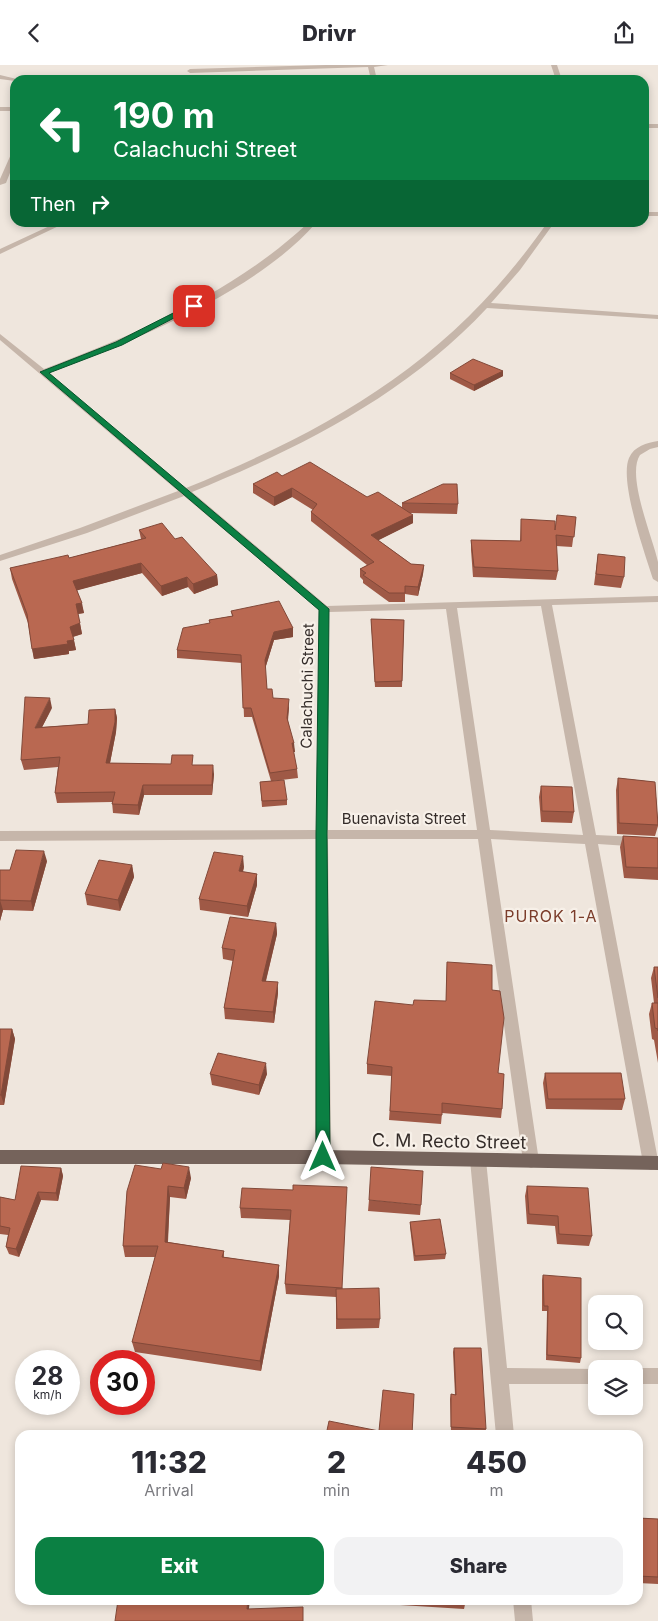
<!DOCTYPE html>
<html lang="en">
<head>
<meta charset="utf-8">
<style>
  :root { --surface:#fff; --page:#f2f2f3; --text:#2b2b33; --muted:#7c7c81; --accent:#0b8043 }
  body { margin:0; font-family:Inter,sans-serif; background:var(--page); color:var(--text); height:100vh; display:flex; flex-direction:column; font-size:19px; white-space:nowrap }
  * { box-sizing:border-box; margin:0 }
  p { font-size:16px; color:var(--muted) }
  .icon { flex:none; width:28px; height:28px; fill:none; stroke:currentColor; stroke-width:2; stroke-linecap:round; stroke-linejoin:round }
  .map { position:relative; flex:1; overflow:hidden }
  .sheet { position:absolute; left:15px; top:1365px; width:628px; height:175px; display:flex; flex-direction:column; background:var(--surface); border-radius:15px; box-shadow:0 2px 8px #0003 }
  .sheet>* { flex:none }
  .top-card { position:absolute; left:10px; top:10px; width:639px; height:152px; border-radius:15px; box-shadow:0 2px 8px #0003; background:#0b8043; color:#fff; overflow:hidden }
  .tools { position:absolute; left:588px; top:1230px; display:grid; gap:10px }
  .tools a { display:grid; place-items:center; width:55px; height:55px; border-radius:10px; background:var(--surface); box-shadow:0 2px 8px #0003; font-size:25px }
  .speed { position:absolute; left:15px; top:1285px; display:flex; gap:10px; font-size:25px; font-weight:700; text-align:center }
  .speed>* { display:grid; place-content:center; width:65px; height:65px; border-radius:50%; background:var(--surface); box-shadow:0 2px 8px #0003; line-height:1 }
  .speed small { font-size:12px; font-weight:400 }
  .speed .limit { border:8px solid #d22; background:#fff; color:#111 }
  .pin { position:absolute; display:grid; place-items:center; width:42px; height:42px; color:#fff; margin:-21px; border-radius:10px; box-shadow:0 2px 8px #0006 }
  .me { position:absolute; width:55px; margin:-28px; rotate:0deg; stroke-linejoin:round; filter:drop-shadow(0 0 4px #0008) }
  .turn { display:flex; align-items:center; gap:18px; height:105px; padding:0 20px; font-size:22px }
  .turn .icon { width:65px; height:65px; stroke-width:2.5 }
  .turn b { display:block; font-size:35px; line-height:42px }
  .then { display:flex; align-items:center; height:48px; padding:0 20px; background:#0003; gap:10px; font-size:19px }
  .eta { display:flex; justify-content:space-evenly; align-items:center; height:85px; text-align:center }
  .eta b { font-size:30px; font-weight:800; line-height:35px }
  .button { display:flex; gap:10px; margin-top:auto; padding:10px 20px }
  .button a { flex:1; height:58px; border-radius:15px; background:var(--accent); color:#fff; font-size:20px; font-weight:800; line-height:58px; text-align:center }
  .button a+a { background:var(--page); color:var(--text) }
  header { display:flex; justify-content:space-between; align-items:center; height:65px; padding:0 20px; background:var(--surface); font-size:22px; font-weight:800 }
  .map>svg:first-child { display:block }
  .lines { fill:none; stroke-linecap:round; stroke-linejoin:round }
  .minor { fill:#c6b6aa; fill-rule:evenodd }
  .major { fill:#75635b; fill-rule:evenodd }
  .wall { fill:#9f5946 }
  .shaded-wall { fill:#824939 }
  .building { fill:#b96851; stroke:#824939 }
  .route { fill:#0b8043; stroke:#07532c }
  .labels { text-anchor:middle; dominant-baseline:central; stroke-width:4.5; stroke-linejoin:round; paint-order:stroke }
  .street-label { font-size:15px; fill:#342c29; stroke:#f7f0e8 }
  .neighbourhood-label { font-size:16px; letter-spacing:1px; fill:#7b3c2a; stroke:#f7f0e8 }
  .near-street-label { font-size:18px; fill:#342c29; stroke:#f7f0e8 }
</style>
</head>
<body>
<header><svg class="icon" aria-label="back" viewBox="0 0 24 24"><path d="M15 5l-7 7 7 7"/></svg>Drivr<svg class="icon" aria-label="share" viewBox="0 0 24 24"><path d="M12 15V3M7 8l5-5 5 5M5 13v7h14v-7"/></svg></header>
<div class="map">
<svg width="658" height="1556" viewBox="0 0 658 1556">
  <rect width="100%" height="100%" fill="#efe6dd"/>
  <g class="lines">
    <path class="minor" d="M 326,0 L 388,0 L 374,2 L 377,15 L 371,15 L 368,2 L 190,8 L 187,6 L 190,4 Z
      M 551,0 L 557,0 L 562,15 L 556,15 Z
      M 0,10 L 21,15 L 15,16 L 0,14 Z
      M 0,42 L 15,42 L 15,46 L 0,46 Z
      M 644,59 L 658,59 L 658,63 L 644,63 Z
      M 15,85 L 15,95 L 6,118 L 0,120 L 0,114 L 12,87 Z
      M 644,147 L 658,147 L 658,151 L 644,151 Z
      M 56,158 L 65,158 L 0,189 L 0,184 Z
      M 308,158 L 316,158 C 255,228 134,275 49,308 L 186,423 C 338,361 452,294 547,158 L 554,158 L 520,205 L 491,238 L 658,250 L 658,254 L 487,243 C 406,330 300,383 192,427 L 327,541 L 658,531 L 658,537 L 552,540 L 596,770 L 658,773 L 658,783 L 598,779 L 658,1095 L 656,1103 L 651,1105 L 646,1103 L 643,1098 L 585,779 L 491,774 L 539,1096 L 536,1101 L 531,1103 L 526,1101 L 523,1096 L 478,774 L 328,774 L 331,1092 L 328,1097 L 323,1099 L 318,1097 L 315,1092 L 316,774 L 0,776 L 0,766 L 316,765 L 319,545 L 184,431 L 87,468 L 0,496 L 0,490 L 80,463 L 178,426 L 0,275 L 0,269 L 44,304 C 139,268 233,228 308,158 ZM 541,541 L 583,770 L 490,765 L 457,543 ZM 446,544 L 477,765 L 328,765 L 329,547 Z
      M 658,376 L 658,382 L 650,384 L 640,390 C 626,411 653,473 658,497 C 658,503 658,511 658,517 L 653,514 C 645,489 619,416 629,393 C 634,381 647,378 658,376 Z
      M 478,1088 L 483,1090 L 486,1095 L 507,1303 L 599,1304 L 596,1304 L 596,1319 L 509,1319 L 514,1370 L 496,1370 L 470,1095 L 473,1090 Z
      M 634,1303 L 658,1303 L 658,1319 L 634,1319 L 634,1304 L 631,1304 Z
      M 513,1535 L 531,1535 L 533,1556 L 515,1556 Z"/>
    <path class="major" d="M 0,1085 L 323,1085 L 658,1091 L 658,1105 L 323,1099 L 0,1099 Z"/>
  </g>
  <path class="wall" d="M 503,306 L 503,311 L 474,326 L 450,314 L 450,308 Z
    M 282,411 L 367,432 L 402,442 L 402,438 L 458,439 L 457,449 L 410,448 L 413,458 L 378,475 L 411,499 L 424,500 L 423,509 L 418,531 L 405,529 L 405,537 L 389,537 L 363,518 L 363,515 L 360,512 L 360,504 L 367,500 L 311,456 L 311,447 L 313,445 L 292,432 L 274,441 L 253,428 L 253,419 Z
    M 576,452 L 572,482 L 556,481 L 558,506 L 556,515 L 473,512 L 471,485 L 471,475 L 520,476 L 521,454 L 555,464 Z
    M 139,465 L 175,474 L 217,510 L 218,520 L 194,529 L 188,522 L 162,531 L 142,508 L 77,525 L 84,548 L 78,549 L 82,569 L 73,572 L 76,585 L 69,586 L 69,589 L 34,594 L 28,558 L 12,514 L 10,503 L 69,493 L 141,474 Z
    M 598,489 L 624,512 L 621,523 L 594,520 Z
    M 231,546 L 293,563 L 293,572 L 274,575 L 265,604 L 267,624 L 273,633 L 289,642 L 288,656 L 295,687 L 293,687 L 297,704 L 298,713 L 273,716 L 287,735 L 287,740 L 262,742 L 260,717 L 271,716 L 252,652 L 244,652 L 242,598 L 177,593 L 177,585 L 210,558 L 209,555 L 232,551 Z
    M 371,554 L 404,555 L 402,622 L 375,622 Z
    M 52,643 L 42,662 L 88,659 L 115,644 L 117,653 L 116,667 L 110,698 L 194,700 L 214,709 L 212,730 L 144,730 L 139,750 L 113,748 L 112,737 L 57,738 L 55,728 L 58,702 L 24,705 L 21,695 Z
    M 618,713 L 655,717 L 658,761 L 655,771 L 617,769 L 616,725 Z
    M 541,721 L 574,747 L 572,758 L 541,757 L 539,732 Z
    M 623,771 L 658,773 L 658,815 L 624,813 L 620,782 Z
    M 47,796 L 33,846 L 3,845 L 0,856 L 0,805 L 10,805 Z
    M 132,800 L 134,812 L 120,846 L 87,840 L 85,829 Z
    M 244,802 L 243,807 L 257,809 L 257,820 L 248,852 L 200,845 L 199,834 Z
    M 276,858 L 277,869 L 266,916 L 278,928 L 274,958 L 225,954 L 224,943 L 233,896 L 223,894 L 222,883 Z
    M 447,897 L 492,925 L 498,1008 L 502,1044 L 501,1053 L 442,1048 L 441,1059 L 389,1055 L 392,1011 L 367,1009 L 367,999 L 413,940 L 446,936 Z
    M 654,902 L 658,902 L 658,998 L 654,975 L 652,974 L 649,949 L 652,938 L 654,938 L 651,913 Z
    M 0,964 L 12,964 L 15,974 L 4,1040 L 0,1040 Z
    M 545,1008 L 625,1034 L 622,1045 L 546,1044 L 543,1018 Z
    M 210,1009 L 267,1009 L 259,1030 L 212,1020 Z
    M 61,1103 L 63,1111 L 58,1136 L 41,1135 L 19,1192 L 9,1189 L 6,1182 L 8,1170 L 0,1169 L 0,1132 L 15,1135 Z
    M 191,1113 L 186,1134 L 170,1132 L 168,1177 L 224,1186 L 224,1192 L 279,1200 L 279,1211 L 261,1306 L 135,1287 L 132,1277 L 155,1192 L 125,1192 L 123,1181 L 127,1126 Z
    M 527,1121 L 592,1171 L 589,1181 L 557,1179 L 555,1161 L 527,1159 L 525,1131 Z
    M 293,1125 L 343,1224 L 380,1254 L 379,1263 L 336,1264 L 336,1232 L 286,1229 L 285,1219 L 290,1155 L 241,1153 L 240,1143 Z
    M 369,1135 L 421,1140 L 420,1150 L 368,1146 Z
    M 410,1157 L 446,1189 L 445,1194 L 414,1196 L 410,1162 Z
    M 543,1210 L 581,1293 L 580,1298 L 546,1295 L 547,1246 L 542,1246 L 542,1215 Z
    M 454,1283 L 486,1364 L 485,1368 L 451,1367 L 450,1334 L 451,1329 L 455,1330 L 453,1287 Z
    M 638,1453 L 658,1454 L 658,1519 L 638,1518 Z
    M 400,1535 L 466,1535 L 464,1544 L 400,1540 Z"/>
  <path class="shaded-wall" d="M 503,306 L 503,311 L 474,326 L 474,320 Z
    M 292,423 L 292,432 L 274,441 L 274,432 Z
    M 413,450 L 413,458 L 371,479 L 371,470 Z
    M 141,498 L 142,508 L 75,526 L 73,516 Z
    M 424,500 L 423,509 L 418,531 L 418,522 Z
    M 217,510 L 218,520 L 194,529 L 193,519 Z
    M 187,512 L 188,522 L 162,531 L 161,521 Z
    M 82,538 L 84,548 L 77,549 L 76,539 Z
    M 80,558 L 82,569 L 72,572 L 70,562 Z
    M 293,563 L 293,572 L 274,575 L 265,604 L 265,595 L 274,567 Z
    M 74,575 L 76,585 L 69,586 L 67,576 Z
    M 68,579 L 69,589 L 34,594 L 32,584 Z
    M 50,633 L 52,643 L 37,672 L 35,663 Z
    M 289,634 L 289,642 L 287,661 L 287,653 Z
    M 115,644 L 117,653 L 116,667 L 108,708 L 106,698 Z
    M 292,678 L 294,678 L 295,687 L 292,687 Z
    M 213,700 L 214,709 L 212,730 L 212,720 Z
    M 143,720 L 144,730 L 139,750 L 138,740 Z
    M 44,786 L 47,796 L 33,846 L 31,836 Z
    M 243,791 L 244,802 L 239,818 L 239,806 Z
    M 132,800 L 134,812 L 120,846 L 118,835 Z
    M 257,809 L 257,820 L 248,852 L 247,841 Z
    M 0,835 L 3,845 L 0,856 Z
    M 276,858 L 277,869 L 263,927 L 262,916 Z
    M 278,917 L 278,928 L 274,958 L 273,947 Z
    M 12,964 L 15,974 L 4,1040 L 1,1030 Z
    M 266,998 L 267,1009 L 259,1030 L 259,1020 Z
    M 189,1102 L 191,1113 L 186,1134 L 184,1123 Z
    M 61,1103 L 63,1111 L 58,1136 L 56,1128 Z
    M 168,1121 L 170,1132 L 167,1188 L 165,1177 Z
    M 38,1127 L 41,1135 L 19,1192 L 16,1184 Z
    M 279,1200 L 279,1211 L 261,1306 L 260,1296 Z
    M 248,1535 L 250,1535 L 248,1551 L 247,1544 Z"/>
  <path class="building" d="M 473,294 L 503,306 L 474,320 L 450,308 Z
    M 310,397 L 367,432 L 378,427 L 413,450 L 371,470 L 411,499 L 424,500 L 418,522 L 405,521 L 405,528 L 389,528 L 363,510 L 366,508 L 360,504 L 374,497 L 311,447 L 317,439 L 292,423 L 274,432 L 253,419 L 277,407 L 282,411 Z
    M 443,419 L 457,419 L 458,439 L 402,438 Z
    M 557,450 L 576,452 L 574,472 L 556,470 L 558,506 L 474,502 L 471,475 L 521,476 L 521,454 L 555,456 L 555,465 Z
    M 162,458 L 175,474 L 182,472 L 217,510 L 193,519 L 187,512 L 161,521 L 141,498 L 73,516 L 82,538 L 76,539 L 80,558 L 70,562 L 74,575 L 67,576 L 68,579 L 32,584 L 27,549 L 10,503 L 68,490 L 69,493 L 146,473 L 139,465 Z
    M 598,489 L 625,492 L 624,512 L 596,509 Z
    M 279,536 L 293,563 L 274,567 L 265,595 L 267,624 L 272,624 L 273,633 L 289,634 L 287,653 L 294,678 L 292,678 L 297,704 L 270,708 L 251,643 L 243,643 L 241,590 L 177,585 L 183,563 L 210,558 L 209,555 L 233,551 L 231,546 Z
    M 371,554 L 404,555 L 402,616 L 375,617 Z
    M 25,632 L 50,633 L 35,663 L 88,659 L 89,645 L 115,644 L 115,657 L 106,698 L 171,699 L 172,690 L 193,690 L 192,700 L 213,700 L 212,720 L 143,720 L 138,740 L 112,739 L 115,727 L 55,728 L 60,692 L 21,695 Z
    M 618,713 L 655,717 L 658,760 L 619,758 Z
    M 284,715 L 287,735 L 262,736 L 260,717 Z
    M 541,721 L 572,722 L 574,747 L 542,746 Z
    M 623,771 L 658,773 L 658,803 L 626,802 Z
    M 16,785 L 44,786 L 31,836 L 0,835 L 0,805 L 10,805 Z
    M 214,787 L 243,791 L 239,806 L 257,809 L 247,841 L 199,834 Z
    M 99,795 L 132,800 L 118,835 L 85,829 Z
    M 230,852 L 276,858 L 262,916 L 278,917 L 273,947 L 224,943 L 235,885 L 222,883 Z
    M 447,897 L 492,900 L 492,925 L 500,926 L 504,953 L 498,1008 L 504,1009 L 502,1044 L 442,1038 L 442,1050 L 390,1046 L 392,1002 L 367,999 L 375,936 L 413,940 L 414,935 L 446,936 Z
    M 654,902 L 658,902 L 658,933 Z
    M 652,938 L 658,938 L 658,966 L 658,964 L 655,963 Z
    M 0,964 L 12,964 L 1,1030 L 0,1030 Z
    M 218,988 L 266,998 L 259,1020 L 210,1009 Z
    M 545,1008 L 621,1008 L 625,1034 L 548,1034 Z
    M 163,1098 L 189,1102 L 184,1123 L 168,1121 L 165,1177 L 224,1186 L 222,1192 L 279,1200 L 260,1296 L 132,1277 L 158,1181 L 123,1181 L 127,1126 L 135,1100 L 161,1104 Z
    M 21,1101 L 61,1103 L 56,1128 L 38,1127 L 16,1184 L 6,1182 L 10,1163 L 0,1161 L 0,1132 L 15,1135 Z
    M 371,1102 L 423,1106 L 421,1140 L 369,1135 Z
    M 293,1120 L 347,1122 L 342,1223 L 285,1219 L 291,1145 L 240,1143 L 242,1123 L 293,1125 Z
    M 527,1121 L 588,1123 L 592,1171 L 559,1169 L 558,1151 L 529,1149 Z
    M 440,1154 L 446,1189 L 415,1191 L 410,1157 Z
    M 543,1210 L 581,1213 L 581,1293 L 547,1290 L 548,1241 L 544,1241 Z
    M 379,1223 L 380,1254 L 337,1254 L 336,1224 Z
    M 454,1283 L 481,1283 L 486,1364 L 451,1362 L 451,1329 L 456,1330 Z
    M 383,1325 L 414,1329 L 412,1370 L 326,1370 L 329,1356 L 379,1366 Z
    M 638,1453 L 658,1454 L 658,1512 L 638,1511 Z
    M 118,1535 L 248,1535 L 247,1544 L 303,1542 L 303,1556 L 115,1556 Z"/>
  <path class="route" d="M 191,239 L 197,241 L 122,280 L 49,308 L 329,544 L 327,769 L 330,1092 L 328,1096 L 323,1098 L 318,1096 L 316,1092 L 316,769 L 319,545 L 40,307 L 116,277 Z"/>
  <g class="labels">
    <g class="street-label">
      <text transform="translate(307 621) rotate(-89)">Calachuchi Street</text>
      <text x="404" y="753">Buenavista Street</text>
    </g>
    <g class="neighbourhood-label">
      <text x="551" y="851">PUROK 1-A</text>
    </g>
    <g class="near-street-label">
      <text transform="translate(449 1076) rotate(1)">C. M. Recto Street</text>
    </g>
  </g>
</svg>
<div class="tools">
<a><svg class="icon" aria-label="search" viewBox="0 0 24 24"><circle cx="10" cy="10" r="6"/><path d="M15 15l6 6"/></svg></a>
<a><svg class="icon" aria-label="layers" viewBox="0 0 24 24"><path d="M12 4l9 5-9 5-9-5zM3 14l9 5 9-5"/></svg></a>
</div>
<div class="speed"><div>28<small>km/h</small></div><div class="limit">30</div></div>
<div class="pin" style="left:194px;top:241px;background:#d93025"><svg class="icon" aria-label="arrive" viewBox="0 0 24 24"><path d="M6 21V4h12l-3 4 3 4H6"/></svg></div>
<svg class="me" style="left:323px;top:1092px" viewBox="-20 -20 40 40"><path d="M0-17L14 15 0 8-14 15z" fill="#0b8043" stroke="#fff" stroke-width="4"/></svg>
<div class="top-card">
<div class="turn"><svg class="icon" aria-label="left" viewBox="0 0 24 24"><path d="M17 20v-9H6M10 6l-5 5 5 5"/></svg><div><b>190 m</b>Calachuchi Street</div></div>
<div class="then">Then<svg class="icon" aria-label="right" viewBox="0 0 24 24"><path d="M7 20v-9h11M14 6l5 5-5 5"/></svg></div>
</div>
<section class="sheet">
<div class="eta">
<div><b>11:32</b><p>Arrival</p></div>
<div><b>2</b><p>min</p></div>
<div><b>450</b><p>m</p></div>
</div>
<div class="button"><a>Exit</a><a>Share</a></div>
</section>
</div>
</body>
</html>
